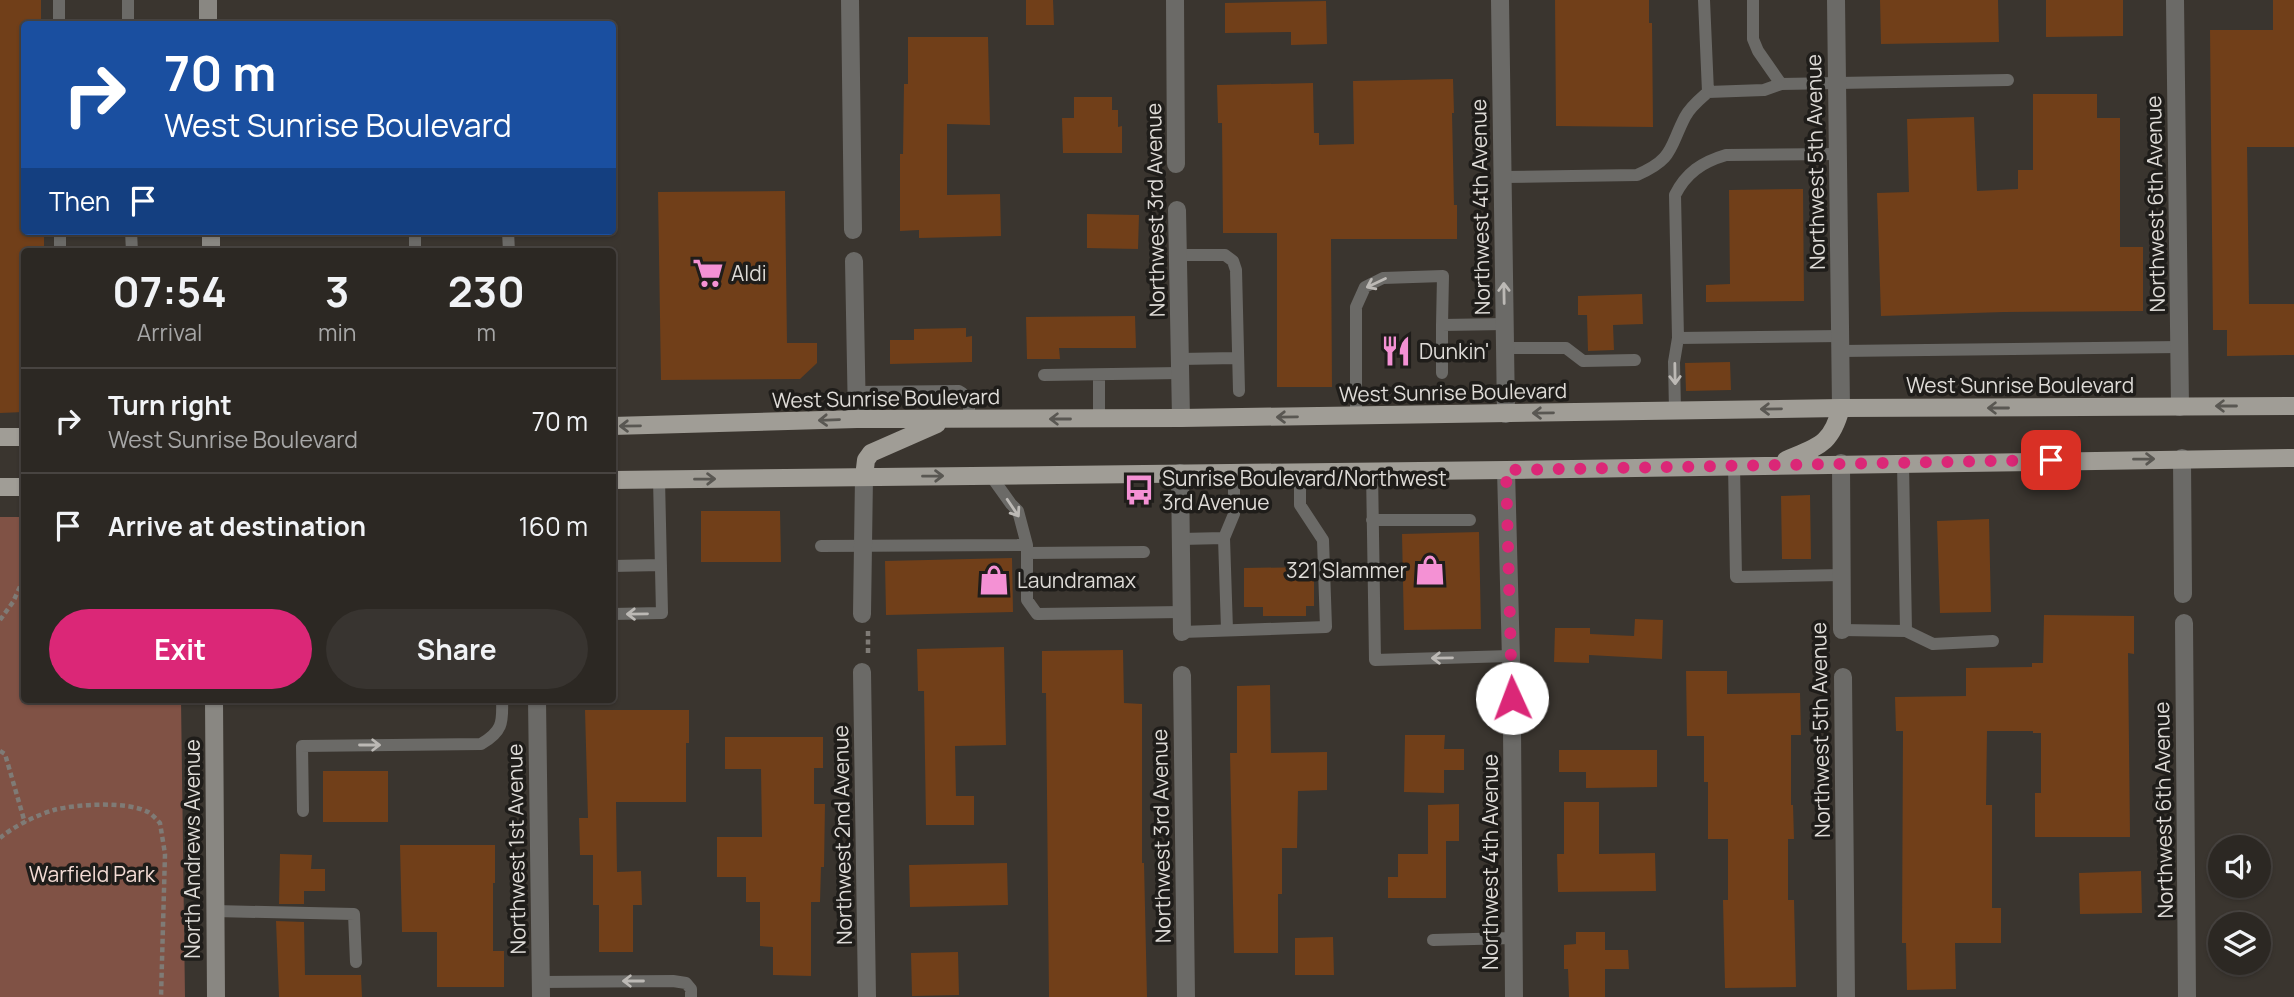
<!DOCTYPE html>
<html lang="en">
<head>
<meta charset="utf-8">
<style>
  :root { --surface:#2c2823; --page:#383430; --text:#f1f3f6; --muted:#a6a6a6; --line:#484441; --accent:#db2777 }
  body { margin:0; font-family:Manrope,sans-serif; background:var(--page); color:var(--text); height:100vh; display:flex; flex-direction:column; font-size:26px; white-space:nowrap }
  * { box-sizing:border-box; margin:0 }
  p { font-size:23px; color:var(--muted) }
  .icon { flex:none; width:38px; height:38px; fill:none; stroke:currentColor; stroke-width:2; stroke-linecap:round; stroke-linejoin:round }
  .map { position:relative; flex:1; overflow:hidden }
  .side { position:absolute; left:21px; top:248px; width:595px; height:455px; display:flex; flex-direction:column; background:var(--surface); border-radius:7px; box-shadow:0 2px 5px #0004,0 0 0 2px var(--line) }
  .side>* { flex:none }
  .hud { position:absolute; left:21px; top:21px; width:595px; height:214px; border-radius:7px; box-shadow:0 2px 5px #0004,0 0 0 2px var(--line); background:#1a4fa0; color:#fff; overflow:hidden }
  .controls { position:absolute; left:2208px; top:835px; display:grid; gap:14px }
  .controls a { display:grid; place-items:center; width:63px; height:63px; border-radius:50%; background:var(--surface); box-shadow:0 2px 5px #0004,0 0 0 2px var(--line); font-size:35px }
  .pin { position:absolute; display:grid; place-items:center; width:60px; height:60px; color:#fff; margin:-30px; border-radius:14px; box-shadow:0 4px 10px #0006 }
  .me { position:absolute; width:77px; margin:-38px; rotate:358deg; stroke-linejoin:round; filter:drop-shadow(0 0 5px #0008) }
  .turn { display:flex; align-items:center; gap:24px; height:147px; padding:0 28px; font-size:32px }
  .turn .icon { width:91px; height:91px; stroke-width:2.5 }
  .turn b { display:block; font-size:49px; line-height:60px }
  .then { display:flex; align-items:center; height:66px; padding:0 28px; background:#0003; gap:14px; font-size:26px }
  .eta { display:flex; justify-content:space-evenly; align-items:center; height:119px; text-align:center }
  .eta b { font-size:42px; font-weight:700; line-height:49px }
  .cta { display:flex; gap:14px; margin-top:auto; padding:14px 28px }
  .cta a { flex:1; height:80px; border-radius:42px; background:var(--accent); color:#fff; font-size:28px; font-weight:700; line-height:80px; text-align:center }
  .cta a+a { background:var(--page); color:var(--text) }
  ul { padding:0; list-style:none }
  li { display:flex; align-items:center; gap:21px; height:105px; padding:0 28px; border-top:2px solid var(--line) }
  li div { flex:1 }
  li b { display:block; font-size:26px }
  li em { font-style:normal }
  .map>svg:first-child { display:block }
  .green { fill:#805245 }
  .building { fill:#713f19 }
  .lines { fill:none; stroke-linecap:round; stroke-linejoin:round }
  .path { stroke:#7f7b76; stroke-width:4.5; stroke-dasharray:5 3.5; stroke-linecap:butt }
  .lane { stroke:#6b6a67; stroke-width:12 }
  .street { stroke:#6b6a67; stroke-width:18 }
  .secondary { stroke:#898782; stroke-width:18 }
  .primary { stroke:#a09d96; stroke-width:18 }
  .oneway { stroke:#bcb9b5 }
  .oneway2 { stroke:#595752 }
  .route { stroke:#db2777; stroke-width:12; stroke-dasharray:0 21.6 }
  .labels { text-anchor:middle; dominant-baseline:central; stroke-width:7; stroke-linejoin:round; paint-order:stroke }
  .street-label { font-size:21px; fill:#dedbd7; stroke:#1f1d1a }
  .poi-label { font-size:21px; fill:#dedbd7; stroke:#1f1d1a; text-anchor:start }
  .park-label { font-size:21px; fill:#f4dcd5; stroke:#1f1d1a }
</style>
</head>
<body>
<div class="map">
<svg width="2294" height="997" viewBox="0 0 2294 997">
  <rect width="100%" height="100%" fill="#3a352f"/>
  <path class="green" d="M 0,517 L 24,517 L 24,700 L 181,700 L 185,997 L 0,997 Z"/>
  <path class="building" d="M 0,0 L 41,0 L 41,24 L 24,24 L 24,231 L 44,231 L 44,252 L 24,252 L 24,412 L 0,413 Z
    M 1026,0 L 1053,0 L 1054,25 L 1026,25 Z
    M 1555,0 L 1649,0 L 1649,23 L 1652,23 L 1653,127 L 1556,126 Z
    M 1880,0 L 1998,0 L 1999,42 L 1881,44 Z
    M 2046,0 L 2123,0 L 2123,36 L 2046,37 Z
    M 2273,0 L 2294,0 L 2294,147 L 2247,147 L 2249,304 L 2294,304 L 2294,355 L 2227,356 L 2227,330 L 2213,330 L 2210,30 L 2273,30 Z
    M 1326,1 L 1327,44 L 1291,45 L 1291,32 L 1225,33 L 1225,3 Z
    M 908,37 L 988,37 L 990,125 L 947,124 L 947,195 L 1000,194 L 1001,236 L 919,238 L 919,230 L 900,231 L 900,154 L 903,154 L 904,84 L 908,84 Z
    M 1453,79 L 1454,113 L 1452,113 L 1454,205 L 1457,205 L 1457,239 L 1331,239 L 1332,387 L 1277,387 L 1277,233 L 1223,233 L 1222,123 L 1218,123 L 1217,85 L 1313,83 L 1314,133 L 1319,133 L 1319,145 L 1354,144 L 1353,81 Z
    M 2033,94 L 2097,94 L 2097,118 L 2120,118 L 2120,247 L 2143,247 L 2143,311 L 2004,312 L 1881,316 L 1877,193 L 1909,192 L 1907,119 L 1974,117 L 1977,191 L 2018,189 L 2018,170 L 2033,170 Z
    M 1074,97 L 1112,97 L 1112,110 L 1118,110 L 1118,127 L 1122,126 L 1122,153 L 1063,153 L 1062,118 L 1074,118 Z
    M 1803,189 L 1804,301 L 1706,302 L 1706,285 L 1730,284 L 1729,190 Z
    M 785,191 L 787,343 L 817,343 L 817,363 L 800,379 L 661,380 L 658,192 Z
    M 1087,214 L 1139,215 L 1138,249 L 1087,248 Z
    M 1642,294 L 1643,324 L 1613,325 L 1614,350 L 1588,351 L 1587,315 L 1578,315 L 1578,296 Z
    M 1135,316 L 1136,348 L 1059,348 L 1060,359 L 1027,359 L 1026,317 Z
    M 966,328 L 966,337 L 972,336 L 972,362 L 890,364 L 890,340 L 914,340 L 914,329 Z
    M 1730,362 L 1731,390 L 1686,391 L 1685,363 Z
    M 1810,495 L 1811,559 L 1782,559 L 1781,496 Z
    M 701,511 L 780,511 L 781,562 L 701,562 Z
    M 1989,519 L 1991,612 L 1940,613 L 1937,521 Z
    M 1479,532 L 1481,629 L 1404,630 L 1402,534 Z
    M 1012,558 L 1013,612 L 886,615 L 885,561 Z
    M 1314,567 L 1314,606 L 1306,606 L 1306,616 L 1263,616 L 1263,607 L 1244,607 L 1244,568 Z
    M 2044,615 L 2134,616 L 2134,654 L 2128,653 L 2130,837 L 2035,837 L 2035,793 L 2041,793 L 2041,733 L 2033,733 L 2033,731 L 1987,731 L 1986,805 L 1992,805 L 1992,908 L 2001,908 L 2001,943 L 1955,943 L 1956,989 L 1907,990 L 1906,943 L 1902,943 L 1903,731 L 1896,731 L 1895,697 L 1966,696 L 1966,668 L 2032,667 L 2032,663 L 2043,663 Z
    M 1635,619 L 1663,620 L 1662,659 L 1589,655 L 1589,663 L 1554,662 L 1555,628 L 1590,628 L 1590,634 L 1634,636 Z
    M 1004,647 L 1006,745 L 955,746 L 956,796 L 974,796 L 974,825 L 926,825 L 924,691 L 918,691 L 917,649 Z
    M 1123,650 L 1124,703 L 1142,704 L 1142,863 L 1144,863 L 1147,997 L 1049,997 L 1046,693 L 1042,693 L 1042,651 Z
    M 1686,671 L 1727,671 L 1727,694 L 1800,693 L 1801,735 L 1791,735 L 1791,805 L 1793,805 L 1794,839 L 1788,839 L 1788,900 L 1794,900 L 1796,987 L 1725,988 L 1723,900 L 1728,900 L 1728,839 L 1708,839 L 1708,782 L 1704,782 L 1704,736 L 1687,736 Z
    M 1270,685 L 1271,753 L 1327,752 L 1327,790 L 1298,791 L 1297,848 L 1282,848 L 1282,894 L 1278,894 L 1278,953 L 1234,953 L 1230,753 L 1237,753 L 1237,686 Z
    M 585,710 L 689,710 L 689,743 L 686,743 L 686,802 L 616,802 L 617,872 L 641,871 L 642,905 L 633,905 L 633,952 L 599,952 L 599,905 L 593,905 L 593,855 L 580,855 L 579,818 L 588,818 Z
    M 1405,735 L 1445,735 L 1444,749 L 1464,749 L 1464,770 L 1444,770 L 1444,793 L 1404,792 Z
    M 725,737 L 823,737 L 823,768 L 814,768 L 814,804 L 825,804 L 824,867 L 821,867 L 820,902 L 811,902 L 811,976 L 773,975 L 773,947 L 760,946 L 760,902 L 746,902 L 746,877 L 717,877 L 717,837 L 762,837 L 761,769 L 725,769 Z
    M 1559,750 L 1657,750 L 1657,787 L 1586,788 L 1586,772 L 1559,772 Z
    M 323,771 L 388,771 L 388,822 L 323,822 Z
    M 1564,802 L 1599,802 L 1599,854 L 1655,853 L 1656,891 L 1558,892 L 1557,854 L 1564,854 Z
    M 1459,804 L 1459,841 L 1446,841 L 1446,898 L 1388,898 L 1388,877 L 1398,877 L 1398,854 L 1428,854 L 1428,805 Z
    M 400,845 L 495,845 L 495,883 L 493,883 L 493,951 L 504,951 L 504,987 L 437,987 L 437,932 L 402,932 Z
    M 280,854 L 312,855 L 311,869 L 325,869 L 325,891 L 304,891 L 304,904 L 279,904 Z
    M 1007,863 L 1008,905 L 910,907 L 909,865 Z
    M 2141,871 L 2142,913 L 2080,914 L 2079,873 Z
    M 276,921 L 304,922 L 305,975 L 361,975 L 362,997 L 279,997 Z
    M 1576,932 L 1605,932 L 1605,950 L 1628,950 L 1629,969 L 1605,969 L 1605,997 L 1569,997 L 1568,969 L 1564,969 L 1564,945 L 1576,944 Z
    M 1333,937 L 1334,975 L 1295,975 L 1295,938 Z
    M 958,952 L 959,995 L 912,996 L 911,953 Z"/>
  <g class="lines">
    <path class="path" d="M 0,620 L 13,602 L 24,578
      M 868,631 L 868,654
      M 0,751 L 5,754 L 25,823
      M 0,838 C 14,826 37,815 54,810 C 77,804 127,801 148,812 C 152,814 156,819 160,823 L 165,854 L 161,997"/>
    <path class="lane" d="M 128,0 L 128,24
      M 1704,0 L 1708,92
      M 1753,0 L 1753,39 L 1758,51 L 1781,84
      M 59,24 L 59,0
      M 1502,177 L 1637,175 C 1674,159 1669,148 1685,117 C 1690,107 1700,99 1708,92 L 1764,90 L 1781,84 L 2008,80
      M 60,231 L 60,252
      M 131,231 L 132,252
      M 508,231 L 509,252
      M 415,252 L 415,231
      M 1178,255 L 1225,255 L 1233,261 L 1236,270 L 1239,391
      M 1442,325 L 1442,373
      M 1678,338 L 1841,336
      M 1505,348 L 1566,348 L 1583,361 L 1635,360
      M 1841,351 L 2179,347
      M 1180,359 L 1237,358
      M 1044,375 L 1180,373
      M 1099,375 L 1099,419
      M 856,392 L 959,391 C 971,397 969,407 969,420
      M 1675,411 L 1674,362 L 1678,338 L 1675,195 C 1686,173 1702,162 1726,155 L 1838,154
      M 1356,416 L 1356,307 L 1365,287 L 1383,278 L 1443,276 L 1442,325 L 1505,324
      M 1734,465 L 1736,577 L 1842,575
      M 1372,471 L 1375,660 L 1510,656
      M 991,476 L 1011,504 L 1018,511 L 1027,545 L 1027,600 L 1037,614 L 1182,612
      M 1372,520 L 1470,520
      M 1181,539 L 1224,538
      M 821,546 L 1027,545
      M 1027,553 L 1144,552
      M 612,566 L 661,565
      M 612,614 L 662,613 L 659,479
      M 1227,630 L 1224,538 L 1234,514 L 1234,473
      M 1842,630 L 1906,631 L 1903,463
      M 1906,631 L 1933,644 L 1993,641
      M 1182,632 L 1326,627 L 1323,540 L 1300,505 L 1300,472
      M 303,811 L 302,746 L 481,744 C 502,732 503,723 502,700
      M 215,911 L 354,914 L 356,962
      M 1433,940 L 1514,938
      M 541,982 L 673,981 L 686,983 L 691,989 L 691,997"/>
    <path class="street" d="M 850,0 L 853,230
      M 1175,0 L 1176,164
      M 1500,0 L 1506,414
      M 1836,0 L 1841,408
      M 2175,0 L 2180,407
      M 1177,210 L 1181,418
      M 854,261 L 857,419
      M 2182,458 L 2183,594
      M 1841,463 L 1842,630
      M 1506,470 L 1512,698
      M 1180,473 L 1182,632
      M 862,614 L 864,477
      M 2184,623 L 2187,997
      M 862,672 L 867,997
      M 1182,675 L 1186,997
      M 1843,677 L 1846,997
      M 537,700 L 541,997
      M 1512,727 L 1514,997"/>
    <path class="secondary" d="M 208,0 L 208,24
      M 211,231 L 211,252
      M 214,700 L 216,997"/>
    <path class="primary" d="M 612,426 L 857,419 L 1181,418 L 1841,408 L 2294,406
      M 0,437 L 24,437
      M 1786,460 C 1819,446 1831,445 1841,408
      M 864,477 L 866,460 L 871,453 L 937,424
      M 612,480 L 1506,470 L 2294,458
      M 0,487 L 24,487"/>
  </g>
  <defs><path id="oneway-shaft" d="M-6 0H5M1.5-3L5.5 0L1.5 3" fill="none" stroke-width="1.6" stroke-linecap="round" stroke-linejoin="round" transform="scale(1.75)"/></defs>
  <g class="oneway">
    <use href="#oneway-shaft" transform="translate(1376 283) rotate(155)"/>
    <use href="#oneway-shaft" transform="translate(1504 293) rotate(-91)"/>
    <use href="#oneway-shaft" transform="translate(1675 374) rotate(89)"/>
    <use href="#oneway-shaft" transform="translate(1013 508) rotate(56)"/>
    <use href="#oneway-shaft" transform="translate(637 614) rotate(179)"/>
    <use href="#oneway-shaft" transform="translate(1442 658) rotate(179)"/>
    <use href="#oneway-shaft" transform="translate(370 745)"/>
    <use href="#oneway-shaft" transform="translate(633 981) rotate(180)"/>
  </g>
  <g class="oneway2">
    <use href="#oneway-shaft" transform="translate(2226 406) rotate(180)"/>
    <use href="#oneway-shaft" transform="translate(1998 408) rotate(180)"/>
    <use href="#oneway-shaft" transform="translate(1771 409) rotate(179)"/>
    <use href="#oneway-shaft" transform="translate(1543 413) rotate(179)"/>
    <use href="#oneway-shaft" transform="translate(1287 417) rotate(179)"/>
    <use href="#oneway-shaft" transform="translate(1060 419) rotate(180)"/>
    <use href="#oneway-shaft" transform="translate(829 420) rotate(178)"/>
    <use href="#oneway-shaft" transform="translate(630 426) rotate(179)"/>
    <use href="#oneway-shaft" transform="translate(2144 459) rotate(-1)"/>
    <use href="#oneway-shaft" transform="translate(933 476) rotate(-1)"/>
    <use href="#oneway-shaft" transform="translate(705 479) rotate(-1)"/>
  </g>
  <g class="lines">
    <path class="route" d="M 1512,698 L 1506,470 L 2051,460"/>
  </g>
  <defs>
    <g id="supermarket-bare" transform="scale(2.415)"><path d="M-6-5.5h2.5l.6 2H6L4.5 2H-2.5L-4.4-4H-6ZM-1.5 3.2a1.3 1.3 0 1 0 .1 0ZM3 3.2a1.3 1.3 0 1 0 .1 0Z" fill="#f491d4" stroke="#1f1d1a" stroke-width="2.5" paint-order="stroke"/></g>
    <g id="restaurant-bare" transform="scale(2.415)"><path d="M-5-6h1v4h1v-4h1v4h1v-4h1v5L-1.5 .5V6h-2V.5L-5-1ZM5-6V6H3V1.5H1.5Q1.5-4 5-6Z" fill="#f491d4" stroke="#1f1d1a" stroke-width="2.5" paint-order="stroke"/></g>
    <g id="bus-bare" transform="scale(2.415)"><path d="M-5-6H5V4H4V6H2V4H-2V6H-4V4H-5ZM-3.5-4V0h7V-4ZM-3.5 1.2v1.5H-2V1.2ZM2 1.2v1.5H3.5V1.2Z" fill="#f491d4" stroke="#1f1d1a" stroke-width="2.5" paint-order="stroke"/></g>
    <g id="shop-bare" transform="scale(2.415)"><path d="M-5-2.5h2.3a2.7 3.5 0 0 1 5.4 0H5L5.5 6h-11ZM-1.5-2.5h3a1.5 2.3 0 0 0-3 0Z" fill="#f491d4" stroke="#1f1d1a" stroke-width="2.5" paint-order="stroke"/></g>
  </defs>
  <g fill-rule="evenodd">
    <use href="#supermarket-bare" x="708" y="273"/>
    <use href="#restaurant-bare" x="1396" y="351"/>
    <use href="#bus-bare" x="1139" y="490"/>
    <use href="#shop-bare" x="1430" y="570"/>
    <use href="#shop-bare" x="994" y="580"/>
  </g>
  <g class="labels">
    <g class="street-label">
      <text transform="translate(1815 162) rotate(-91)">Northwest 5th Avenue</text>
      <text transform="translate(2155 204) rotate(-91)">Northwest 6th Avenue</text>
      <text transform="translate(1480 207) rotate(-91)">Northwest 4th Avenue</text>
      <text transform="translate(1155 210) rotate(-91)">Northwest 3rd Avenue</text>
      <text x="2020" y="385">West Sunrise Boulevard</text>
      <text transform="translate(1453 392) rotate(-1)">West Sunrise Boulevard</text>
      <text transform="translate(886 398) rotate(-1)">West Sunrise Boulevard</text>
      <text transform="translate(1820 730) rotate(-91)">Northwest 5th Avenue</text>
      <text transform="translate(2163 810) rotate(-91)">Northwest 6th Avenue</text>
      <text transform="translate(842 835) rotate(-91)">Northwest 2nd Avenue</text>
      <text transform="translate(1161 836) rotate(-91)">Northwest 3rd Avenue</text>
      <text transform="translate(192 849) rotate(-90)">North Andrews Avenue</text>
      <text transform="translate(516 849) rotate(-91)">Northwest 1st Avenue</text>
      <text transform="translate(1490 862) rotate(-90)">Northwest 4th Avenue</text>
    </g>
    <g class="poi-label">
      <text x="731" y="273">Aldi</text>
      <text x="1419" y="351">Dunkin'</text>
      <text x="1162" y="478">Sunrise Boulevard/Northwest<tspan x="1162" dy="24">3rd Avenue</tspan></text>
      <text x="1407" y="570" text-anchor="end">321 Slammer</text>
      <text x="1017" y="580">Laundramax</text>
    </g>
    <g class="park-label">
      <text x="92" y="874">Warfield Park</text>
    </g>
  </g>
</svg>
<div class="controls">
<a><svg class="icon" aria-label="sound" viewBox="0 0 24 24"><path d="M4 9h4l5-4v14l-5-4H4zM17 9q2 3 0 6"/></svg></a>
<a><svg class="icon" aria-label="layers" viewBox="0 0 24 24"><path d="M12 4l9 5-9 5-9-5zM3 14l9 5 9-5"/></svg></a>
</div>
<div class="pin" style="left:2051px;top:460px;background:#d93025"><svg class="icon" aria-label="arrive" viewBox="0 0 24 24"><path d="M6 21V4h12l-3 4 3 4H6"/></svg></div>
<svg class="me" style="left:1512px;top:698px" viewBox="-20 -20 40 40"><circle r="19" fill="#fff"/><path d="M0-13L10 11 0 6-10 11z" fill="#db2777"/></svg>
<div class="hud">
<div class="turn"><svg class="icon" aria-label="right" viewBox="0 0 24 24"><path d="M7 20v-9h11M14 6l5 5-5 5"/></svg><div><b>70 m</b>West Sunrise Boulevard</div></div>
<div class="then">Then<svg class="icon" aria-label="arrive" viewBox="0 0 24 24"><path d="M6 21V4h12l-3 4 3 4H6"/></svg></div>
</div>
<section class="side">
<div class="eta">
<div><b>07:54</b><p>Arrival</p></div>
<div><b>3</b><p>min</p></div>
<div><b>230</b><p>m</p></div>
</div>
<ul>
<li><svg class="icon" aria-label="right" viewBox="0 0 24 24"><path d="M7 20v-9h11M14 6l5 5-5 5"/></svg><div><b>Turn right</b><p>West Sunrise Boulevard</p></div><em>70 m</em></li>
<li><svg class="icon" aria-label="arrive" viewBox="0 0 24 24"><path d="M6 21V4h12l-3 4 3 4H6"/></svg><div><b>Arrive at destination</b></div><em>160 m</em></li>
</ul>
<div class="cta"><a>Exit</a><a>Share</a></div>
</section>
</div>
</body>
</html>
